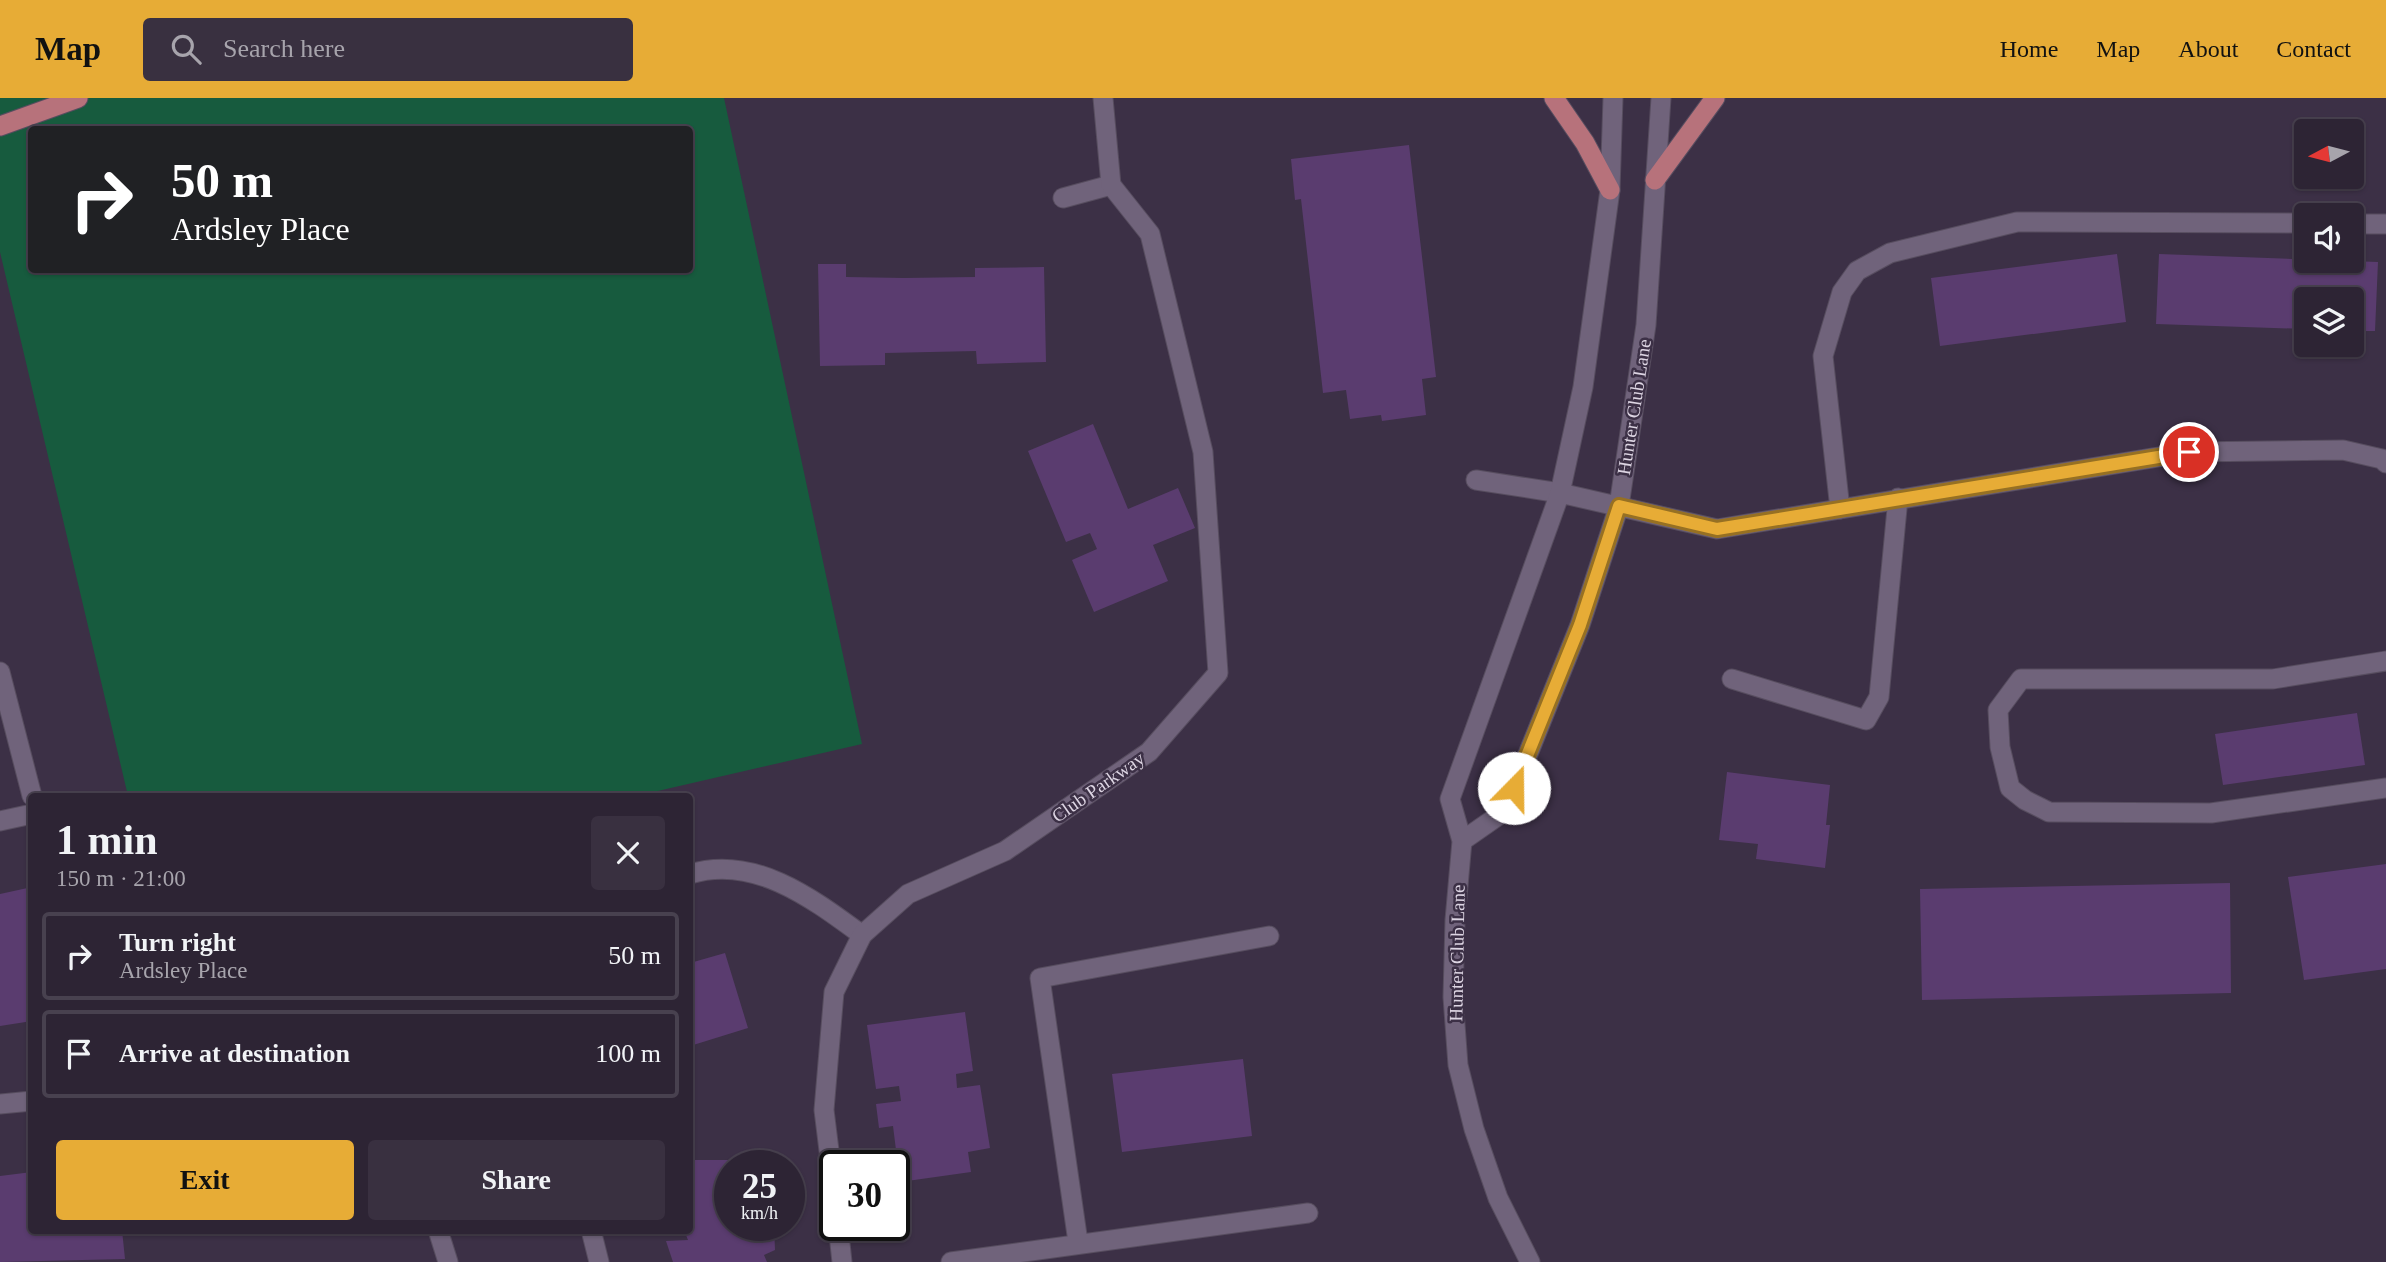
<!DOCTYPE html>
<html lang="en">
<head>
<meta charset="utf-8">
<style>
  :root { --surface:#2d2434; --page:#393040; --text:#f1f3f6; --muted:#a7a4ac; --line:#48414f; --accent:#e7ac36 }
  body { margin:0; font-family:Georgia,serif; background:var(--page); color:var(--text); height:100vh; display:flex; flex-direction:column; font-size:26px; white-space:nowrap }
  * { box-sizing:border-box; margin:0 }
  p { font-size:23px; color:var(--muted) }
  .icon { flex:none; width:38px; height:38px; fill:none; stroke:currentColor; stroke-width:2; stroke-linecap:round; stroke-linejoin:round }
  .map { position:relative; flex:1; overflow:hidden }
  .details { position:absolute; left:28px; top:695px; width:665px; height:441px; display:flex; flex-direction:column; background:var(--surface); border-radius:7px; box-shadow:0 2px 5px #0004,0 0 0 2px var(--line) }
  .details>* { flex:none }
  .banner { position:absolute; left:28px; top:28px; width:665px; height:147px; border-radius:7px; box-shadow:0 2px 5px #0004,0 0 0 2px var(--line); background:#202124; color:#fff; overflow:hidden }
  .needle { width:46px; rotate:263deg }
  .controls { position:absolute; left:2294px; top:21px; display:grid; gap:14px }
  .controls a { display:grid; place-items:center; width:70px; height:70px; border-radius:7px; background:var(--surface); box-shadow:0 2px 5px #0004,0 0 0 2px var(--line); font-size:35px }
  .speed { position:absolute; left:714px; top:1052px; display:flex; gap:14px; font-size:35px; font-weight:700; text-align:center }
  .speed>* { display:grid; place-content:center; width:91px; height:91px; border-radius:50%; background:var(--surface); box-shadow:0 2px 5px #0004,0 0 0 2px var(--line); line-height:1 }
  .speed small { font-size:18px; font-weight:400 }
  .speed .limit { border:4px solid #111; border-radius:10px; background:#fff; color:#111 }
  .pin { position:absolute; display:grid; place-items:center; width:60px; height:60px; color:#fff; margin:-30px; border:4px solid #fff; border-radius:50%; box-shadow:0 2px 7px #0007 }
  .me { position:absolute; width:77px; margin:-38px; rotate:22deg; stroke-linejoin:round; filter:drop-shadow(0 0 5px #0008) }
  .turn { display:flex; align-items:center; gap:24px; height:147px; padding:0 28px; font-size:32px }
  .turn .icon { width:91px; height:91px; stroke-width:2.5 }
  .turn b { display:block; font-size:49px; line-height:60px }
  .round { display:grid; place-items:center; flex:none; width:74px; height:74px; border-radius:7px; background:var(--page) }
  .headline { display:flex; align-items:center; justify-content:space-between; height:119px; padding:0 28px }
  h1 { font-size:42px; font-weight:600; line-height:52px }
  .primary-button { display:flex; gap:14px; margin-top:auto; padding:14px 28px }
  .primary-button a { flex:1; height:80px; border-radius:7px; background:var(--accent); color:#111; font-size:28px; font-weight:600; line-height:80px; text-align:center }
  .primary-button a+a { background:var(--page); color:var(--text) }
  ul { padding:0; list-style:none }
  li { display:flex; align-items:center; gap:21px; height:88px; margin:0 14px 10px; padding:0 14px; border:4px solid var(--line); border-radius:7px }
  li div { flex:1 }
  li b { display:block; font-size:26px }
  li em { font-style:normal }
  header { display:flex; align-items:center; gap:42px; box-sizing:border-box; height:98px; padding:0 35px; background:var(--accent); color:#111 }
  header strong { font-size:33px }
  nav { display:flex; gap:38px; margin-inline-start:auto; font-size:24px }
  .search { width:490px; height:63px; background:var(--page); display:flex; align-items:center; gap:18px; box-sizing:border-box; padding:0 24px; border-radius:7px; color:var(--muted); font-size:26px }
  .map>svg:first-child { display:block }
  .green { fill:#175b3e; fill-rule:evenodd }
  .building { fill:#5a3c6f }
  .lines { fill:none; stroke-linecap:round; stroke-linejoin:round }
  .service-casing { stroke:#574d5f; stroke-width:21 }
  .minor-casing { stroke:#574d5f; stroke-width:21 }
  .primary-casing { stroke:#574d5f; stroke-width:21 }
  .service { stroke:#70637b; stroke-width:19 }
  .minor { stroke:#70637b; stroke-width:19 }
  .primary { stroke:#b7727b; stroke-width:19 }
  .route-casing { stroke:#967023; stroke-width:18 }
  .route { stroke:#e7ac36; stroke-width:12 }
  .labels { text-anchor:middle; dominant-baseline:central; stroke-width:5; stroke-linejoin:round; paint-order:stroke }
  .street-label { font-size:19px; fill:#ddd5e3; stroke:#3c3046 }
</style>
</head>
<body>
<header>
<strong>Map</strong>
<div class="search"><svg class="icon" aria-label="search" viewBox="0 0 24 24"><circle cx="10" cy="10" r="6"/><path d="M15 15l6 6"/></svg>Search here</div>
<nav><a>Home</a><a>Map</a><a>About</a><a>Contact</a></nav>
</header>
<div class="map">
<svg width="2386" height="1164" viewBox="0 0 2386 1164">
  <rect width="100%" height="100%" fill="#3c3046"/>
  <path class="green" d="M 0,0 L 724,0 L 862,646 L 636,698 L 128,698 L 0,154 ZM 32,32 L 690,32 L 690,172 L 32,172 Z"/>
  <path class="building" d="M 1409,47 L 1436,279 L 1422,281 L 1426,317 L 1382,323 L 1381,317 L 1350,321 L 1346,292 L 1323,295 L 1301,101 L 1295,102 L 1291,61 Z
    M 2117,156 L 2126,224 L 1940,248 L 1931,180 Z
    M 2159,156 L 2378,164 L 2375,233 L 2352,233 L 2352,201 L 2306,201 L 2306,231 L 2156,226 Z
    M 818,166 L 846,166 L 846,179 L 904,180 L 975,179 L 975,170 L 1044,169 L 1046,264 L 977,266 L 976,253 L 885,255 L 885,267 L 820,268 Z
    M 1093,326 L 1128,411 L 1178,390 L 1195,430 L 1153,447 L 1168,483 L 1094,514 L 1072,462 L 1097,451 L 1090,435 L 1066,444 L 1028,353 Z
    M 2357,615 L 2365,667 L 2223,687 L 2215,636 Z
    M 1727,674 L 1830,687 L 1826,727 L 1830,727 L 1825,770 L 1756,761 L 1758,746 L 1719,742 Z
    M 2386,766 L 2386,871 L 2304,882 L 2288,779 Z
    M 2230,785 L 2231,895 L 1922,902 L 1920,791 Z
    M 32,789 L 32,923 L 0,928 L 0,796 Z
    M 725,855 L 748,930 L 690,948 L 690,865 Z
    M 965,914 L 973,973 L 956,976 L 957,990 L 980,987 L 990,1050 L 968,1054 L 971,1074 L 900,1084 L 893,1028 L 879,1030 L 876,1006 L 901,1003 L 899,988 L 876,991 L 867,927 Z
    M 1243,961 L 1252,1038 L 1122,1054 L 1112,976 Z
    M 690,1062 L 745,1062 L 747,1068 L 730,1068 L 730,1127 L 774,1127 L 775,1152 L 764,1157 L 767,1164 L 673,1164 L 666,1143 L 688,1142 L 684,1132 L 690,1132 Z
    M 32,1074 L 32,1132 L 122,1132 L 125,1161 L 0,1164 L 0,1078 Z"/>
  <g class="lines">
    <g class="service-casing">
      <path id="service" d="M 1063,100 L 1111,87
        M 2352,126 L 2386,126
        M 1476,382 L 1560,395
        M 1840,411 L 1823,258 L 1842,194 L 1857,173 L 1890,155 L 2017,124 L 2306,125
        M 2386,563 L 2273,581 L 2021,581 L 1998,612 L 2000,649 L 2010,690 L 2025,702 L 2049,714 L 2211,715 L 2386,690
        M 0,574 L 32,698
        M 1732,581 L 1866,622 L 1879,599 L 1898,400
        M 0,723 L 32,716
        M 690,776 C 754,756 813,801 862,837
        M 0,1006 L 32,1003
        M 438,1132 L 448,1164
        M 591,1132 L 599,1164
        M 1078,1144 L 1040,880 L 1269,838
        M 951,1164 L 1308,1115"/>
    </g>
    <g class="minor-casing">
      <path id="minor" d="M 1560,395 L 1717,431 L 2189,354 L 2343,352 L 2382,361 L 2386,365
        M 1462,743 L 1505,713 L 1580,527 L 1619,408 L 1646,227 L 1661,0
        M 835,1101 L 824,1012 L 834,894 L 862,837 L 908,796 L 1005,753 L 1149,654 L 1218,575 L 1203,354 L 1150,136 L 1111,87 L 1103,0
        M 838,1127 L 842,1164
        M 1530,1164 L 1498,1100 L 1474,1031 L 1458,967 L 1453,899 L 1455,822 L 1462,743 L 1450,701 L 1560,395 L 1583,289 L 1610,92 L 1613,0"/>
    </g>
    <g class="primary-casing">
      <path id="primary" d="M 1554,0 L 1585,45 L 1610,92
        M 0,28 L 78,0
        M 1655,82 L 1715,0"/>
    </g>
    <use href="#service" class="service"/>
    <use href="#minor" class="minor"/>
    <use href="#primary" class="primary"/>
  </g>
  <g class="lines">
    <g class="route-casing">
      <path id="route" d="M 1514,690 L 1580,527 L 1619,408 L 1717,431 L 2189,354"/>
    </g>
    <use href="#route" class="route"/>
  </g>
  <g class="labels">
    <g class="street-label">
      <text transform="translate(1634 309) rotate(-81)">Hunter Club Lane</text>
      <text transform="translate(1098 689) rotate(-35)">Club Parkway</text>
      <text transform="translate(1457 855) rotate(-89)">Hunter Club Lane</text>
    </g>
  </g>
</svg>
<div class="controls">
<a><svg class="needle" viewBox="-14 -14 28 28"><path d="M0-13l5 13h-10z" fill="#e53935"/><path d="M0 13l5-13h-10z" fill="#a7a4ac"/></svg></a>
<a><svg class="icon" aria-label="sound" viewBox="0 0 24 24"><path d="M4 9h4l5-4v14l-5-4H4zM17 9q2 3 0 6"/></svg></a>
<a><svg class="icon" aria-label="layers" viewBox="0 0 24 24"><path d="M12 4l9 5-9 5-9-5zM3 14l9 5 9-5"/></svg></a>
</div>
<div class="speed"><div>25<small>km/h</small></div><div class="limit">30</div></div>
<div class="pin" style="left:2189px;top:354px;background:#d93025"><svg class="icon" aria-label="arrive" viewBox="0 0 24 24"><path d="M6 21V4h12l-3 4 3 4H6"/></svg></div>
<svg class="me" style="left:1514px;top:690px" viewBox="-20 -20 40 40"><circle r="19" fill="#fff"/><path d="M0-13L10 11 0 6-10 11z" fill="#e7ac36"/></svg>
<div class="banner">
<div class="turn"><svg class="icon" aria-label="right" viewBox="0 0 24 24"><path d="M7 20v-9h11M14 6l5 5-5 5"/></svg><div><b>50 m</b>Ardsley Place</div></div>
</div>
<section class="details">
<div class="headline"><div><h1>1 min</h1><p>150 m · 21:00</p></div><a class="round"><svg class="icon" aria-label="close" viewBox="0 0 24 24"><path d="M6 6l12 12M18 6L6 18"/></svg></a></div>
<ul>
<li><svg class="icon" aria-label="right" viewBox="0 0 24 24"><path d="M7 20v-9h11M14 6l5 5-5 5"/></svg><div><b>Turn right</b><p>Ardsley Place</p></div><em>50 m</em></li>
<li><svg class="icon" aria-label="arrive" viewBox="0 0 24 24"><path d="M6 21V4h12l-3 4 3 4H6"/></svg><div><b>Arrive at destination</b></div><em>100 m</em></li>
</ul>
<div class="primary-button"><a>Exit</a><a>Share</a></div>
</section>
</div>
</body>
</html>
